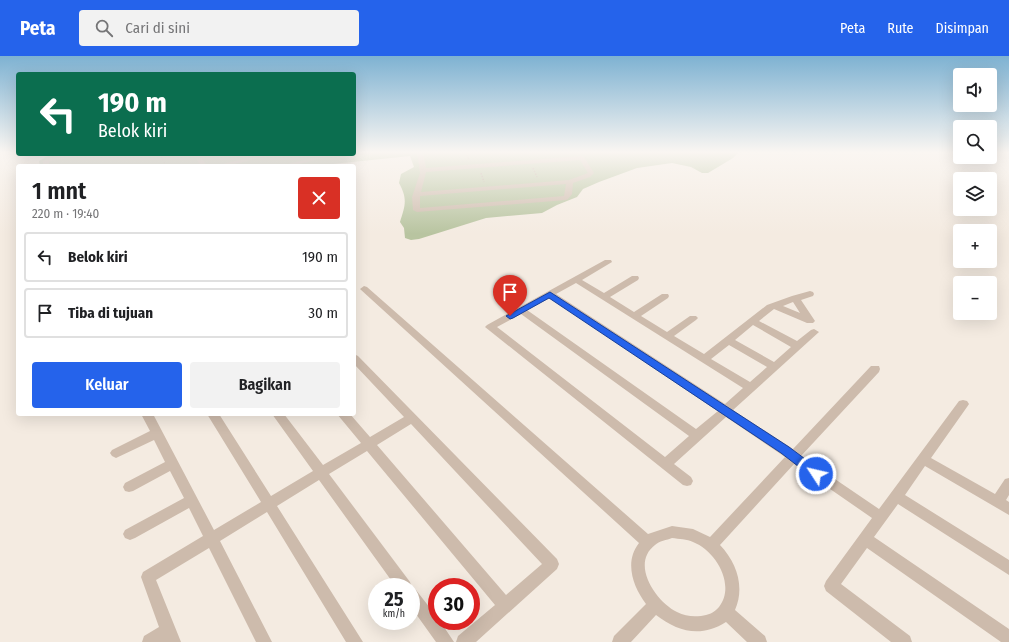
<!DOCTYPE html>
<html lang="id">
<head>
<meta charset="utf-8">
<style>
  :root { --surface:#fff; --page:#f2f2f2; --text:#202124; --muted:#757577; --line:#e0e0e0; --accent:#2563eb }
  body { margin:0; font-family:"Fira Sans Condensed",sans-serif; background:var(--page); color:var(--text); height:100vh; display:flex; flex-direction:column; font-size:15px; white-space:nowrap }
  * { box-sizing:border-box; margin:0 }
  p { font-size:13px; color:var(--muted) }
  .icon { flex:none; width:22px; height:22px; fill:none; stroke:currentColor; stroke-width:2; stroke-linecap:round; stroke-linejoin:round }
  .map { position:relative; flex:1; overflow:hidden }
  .panel { position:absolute; left:16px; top:108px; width:340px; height:252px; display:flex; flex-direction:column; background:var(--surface); border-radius:4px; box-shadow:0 4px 16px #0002 }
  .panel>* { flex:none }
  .top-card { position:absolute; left:16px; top:16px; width:340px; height:84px; border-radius:4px; box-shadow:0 4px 16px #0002; background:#0b6e4f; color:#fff; overflow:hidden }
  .fabs { position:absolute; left:953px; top:12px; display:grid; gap:8px }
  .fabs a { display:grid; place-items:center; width:44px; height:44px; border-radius:4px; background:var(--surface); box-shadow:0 4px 16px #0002; font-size:20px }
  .speed { position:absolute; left:368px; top:522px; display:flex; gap:8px; font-size:20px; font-weight:700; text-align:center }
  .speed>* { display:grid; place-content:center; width:52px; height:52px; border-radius:50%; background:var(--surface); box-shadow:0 4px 16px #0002; line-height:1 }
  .speed small { font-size:10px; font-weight:400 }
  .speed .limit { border:6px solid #d22; background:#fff; color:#111 }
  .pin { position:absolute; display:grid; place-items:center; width:34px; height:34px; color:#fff; margin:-41px -17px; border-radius:50% 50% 50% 0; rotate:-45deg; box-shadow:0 0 4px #0007 }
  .pin .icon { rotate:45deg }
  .me { position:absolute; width:44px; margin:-22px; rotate:305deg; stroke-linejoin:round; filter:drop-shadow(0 0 3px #0008) }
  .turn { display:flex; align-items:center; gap:14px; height:84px; padding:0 16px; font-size:18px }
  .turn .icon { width:52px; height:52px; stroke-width:2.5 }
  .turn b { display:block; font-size:28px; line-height:34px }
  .round { display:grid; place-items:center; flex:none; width:42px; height:42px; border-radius:4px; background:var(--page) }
  .headline { display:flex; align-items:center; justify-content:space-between; height:68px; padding:0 16px }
  h1 { font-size:24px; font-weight:600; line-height:30px }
  .primary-button { display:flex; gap:8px; margin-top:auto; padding:8px 16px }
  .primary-button a { flex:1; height:46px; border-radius:4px; background:var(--accent); color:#fff; font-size:16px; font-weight:600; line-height:46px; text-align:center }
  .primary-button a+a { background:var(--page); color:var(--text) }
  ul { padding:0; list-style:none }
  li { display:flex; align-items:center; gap:12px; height:50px; margin:0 8px 6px; padding:0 8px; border:2px solid var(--line); border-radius:4px }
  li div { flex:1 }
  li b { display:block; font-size:15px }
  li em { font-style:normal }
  header { display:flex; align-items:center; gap:24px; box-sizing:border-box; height:56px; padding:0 20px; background:var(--accent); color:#fff }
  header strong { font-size:19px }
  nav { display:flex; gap:22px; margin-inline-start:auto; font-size:14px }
  .search { width:280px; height:36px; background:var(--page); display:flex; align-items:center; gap:10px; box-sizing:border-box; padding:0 14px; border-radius:4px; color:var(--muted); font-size:15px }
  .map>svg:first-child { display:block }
  .green { fill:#b8c4a0 }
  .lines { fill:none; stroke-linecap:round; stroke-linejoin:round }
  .path { stroke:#b9a596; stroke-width:1.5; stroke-dasharray:1.5 1.5; stroke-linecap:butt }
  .minor { fill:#cdbbac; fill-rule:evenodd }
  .route { fill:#2563eb; stroke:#184099 }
</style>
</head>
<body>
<header>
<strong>Peta</strong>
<div class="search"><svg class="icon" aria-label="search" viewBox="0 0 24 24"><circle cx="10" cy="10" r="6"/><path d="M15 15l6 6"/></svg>Cari di sini</div>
<nav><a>Peta</a><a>Rute</a><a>Disimpan</a></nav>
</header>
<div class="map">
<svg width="1009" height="586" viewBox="0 0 1009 586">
  <rect width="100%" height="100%" fill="#f4ebe1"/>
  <path class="green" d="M 354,96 L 739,96 L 733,102 L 708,117 L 702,117 L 691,111 L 672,107 L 637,112 L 599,126 L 583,133 L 577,141 L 557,149 L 542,157 L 486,162 L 419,183 L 411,184 L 405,182 L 404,172 L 400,166 C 405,150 408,143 399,127 L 401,118 L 414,111 L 410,100 L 333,108 L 333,110 L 40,110 L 39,105 L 51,98 L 354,98 Z"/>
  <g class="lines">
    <path class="path" d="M 466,96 L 469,104
      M 160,98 L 166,110
      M 533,112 L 537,121
      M 481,117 L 484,126"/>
    <path class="minor" d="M 417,96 L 423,96 L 426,112 L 582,100 L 584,101 L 594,117 L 590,121 L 573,127 L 572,138 L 568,143 L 566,144 L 417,156 L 413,154 L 412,141 L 420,117 ZM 580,104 L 588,117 L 569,124 L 421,136 L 426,116 ZM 566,128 L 564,140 L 420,152 L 420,140 Z
      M 70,98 L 86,98 L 83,100 L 51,105 L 49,106 L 49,110 L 43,110 L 43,105 L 47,102 Z
      M 193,98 L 199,98 L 207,110 L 201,110 Z
      M 264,98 L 276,98 L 226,110 L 214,110 Z
      M 328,98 L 339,98 L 291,110 L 280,110 Z
      M 605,204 L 611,204 L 612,206 L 582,224 L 604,237 L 632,220 L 638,220 L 639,222 L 638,224 L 610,241 L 634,256 L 662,238 L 668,238 L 669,240 L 668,242 L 641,260 L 667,276 L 690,260 L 696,260 L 698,262 L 696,264 L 674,280 L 704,298 L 767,249 L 792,240 L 810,235 L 813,236 L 814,238 L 813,240 L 801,244 L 815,265 L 813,267 L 807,267 L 774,253 L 759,265 L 797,285 L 811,274 L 814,273 L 819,276 L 733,354 L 793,393 L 871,310 L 879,310 L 880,313 L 879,316 L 801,400 L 879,453 L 959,345 L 963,344 L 967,345 L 969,348 L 967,351 L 931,402 L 995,438 L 1005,423 L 1009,422 L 1009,439 L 1006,444 L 1009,446 L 1009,459 L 925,410 L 905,439 L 1009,504 L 1009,519 L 898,448 L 874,481 L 1009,573 L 1009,586 L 1001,586 L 867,492 L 841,528 L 910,580 L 912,586 L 891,586 L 826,535 L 824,530 L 826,525 L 872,462 L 794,408 L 720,489 C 737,507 745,531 735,554 L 765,580 L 767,586 L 747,586 L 726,566 C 701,582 678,576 656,559 L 631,586 L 612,586 L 614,580 L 646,548 C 633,531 624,506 639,487 L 360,233 L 364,230 L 367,231 L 648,478 L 672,470 L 693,473 L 710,481 L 785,401 L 726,361 L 674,408 L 691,421 L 693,425 L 691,429 L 687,430 L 683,429 L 485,271 L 487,269 ZM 576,227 L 743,332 L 725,348 L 556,238 ZM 550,242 L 718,355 L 696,373 L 527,254 ZM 793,246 L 800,257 L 783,250 ZM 521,258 L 689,380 L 665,401 L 497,271 ZM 753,269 L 791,291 L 774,306 L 735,284 ZM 729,289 L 767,311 L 750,326 L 711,303 ZM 672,482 C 679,483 687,483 693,486 C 716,495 736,529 719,551 C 714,557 708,559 701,560 C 692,561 685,560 677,556 C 656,546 630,508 655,489 C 659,485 667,484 672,482 Z
      M 354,298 L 358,300 L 557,503 L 559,508 L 557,513 L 476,586 L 456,586 L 458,580 L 495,549 L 367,395 L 329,418 L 410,526 L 412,532 L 416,534 L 437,561 L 437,565 L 440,565 L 454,586 L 436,586 L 411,551 L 411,531 L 396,531 L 319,424 L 277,450 L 363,586 L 346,586 L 267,456 L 220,485 L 272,586 L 256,586 L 209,492 L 156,524 L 181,586 L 142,586 L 144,580 L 159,571 L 141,521 L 143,516 L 203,480 L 189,452 L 135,482 L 130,484 L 125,482 L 123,478 L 125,474 L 184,442 L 170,415 L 133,435 L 129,436 L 125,435 L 123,431 L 125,427 L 165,406 L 154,384 L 116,402 L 112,400 L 110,397 L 112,394 L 150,375 L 141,358 L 153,358 L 214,474 L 261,446 L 207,358 L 219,358 L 271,440 L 313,415 L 272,358 L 284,358 L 323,409 L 361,387 L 337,358 L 350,358 L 370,381 L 404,361 L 354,308 ZM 411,368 L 542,508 L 506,539 L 377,389 Z"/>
  </g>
  <linearGradient id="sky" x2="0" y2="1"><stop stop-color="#7eb2d2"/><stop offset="0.54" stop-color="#faf6f2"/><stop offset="1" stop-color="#faf6f2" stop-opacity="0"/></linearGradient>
  <rect width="1009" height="178" fill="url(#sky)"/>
  <path class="route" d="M 550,236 L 789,391 L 820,414 L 822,418 L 820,421 L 816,423 L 812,421 L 781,397 L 549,242 L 513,262 L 510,263 L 506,260 Z"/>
</svg>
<div class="fabs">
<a><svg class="icon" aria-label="sound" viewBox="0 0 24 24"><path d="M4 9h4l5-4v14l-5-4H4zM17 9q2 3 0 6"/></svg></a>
<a><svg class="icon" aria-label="search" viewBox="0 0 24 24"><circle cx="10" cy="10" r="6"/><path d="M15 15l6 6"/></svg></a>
<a><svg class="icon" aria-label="layers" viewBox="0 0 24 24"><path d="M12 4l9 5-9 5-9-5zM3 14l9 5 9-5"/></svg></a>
<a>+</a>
<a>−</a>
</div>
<div class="speed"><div>25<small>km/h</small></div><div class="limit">30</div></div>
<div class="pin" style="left:510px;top:260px;background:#d93025"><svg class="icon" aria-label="arrive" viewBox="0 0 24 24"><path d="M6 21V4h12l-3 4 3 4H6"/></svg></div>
<svg class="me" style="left:816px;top:418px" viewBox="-20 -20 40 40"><circle r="17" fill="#2563eb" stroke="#fff" stroke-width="3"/><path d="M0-11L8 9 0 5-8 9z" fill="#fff"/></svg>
<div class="top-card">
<div class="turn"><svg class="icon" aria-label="left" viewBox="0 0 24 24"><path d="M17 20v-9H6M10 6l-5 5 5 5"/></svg><div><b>190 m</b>Belok kiri</div></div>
</div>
<section class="panel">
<div class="headline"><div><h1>1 mnt</h1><p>220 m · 19:40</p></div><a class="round" style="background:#d93025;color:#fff"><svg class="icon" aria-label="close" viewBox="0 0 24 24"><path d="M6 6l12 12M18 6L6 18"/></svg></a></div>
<ul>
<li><svg class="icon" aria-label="left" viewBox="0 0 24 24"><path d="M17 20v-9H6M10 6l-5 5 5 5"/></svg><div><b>Belok kiri</b></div><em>190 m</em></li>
<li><svg class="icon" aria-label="arrive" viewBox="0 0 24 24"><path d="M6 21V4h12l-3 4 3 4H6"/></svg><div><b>Tiba di tujuan</b></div><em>30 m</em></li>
</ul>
<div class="primary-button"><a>Keluar</a><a>Bagikan</a></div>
</section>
</div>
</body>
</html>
